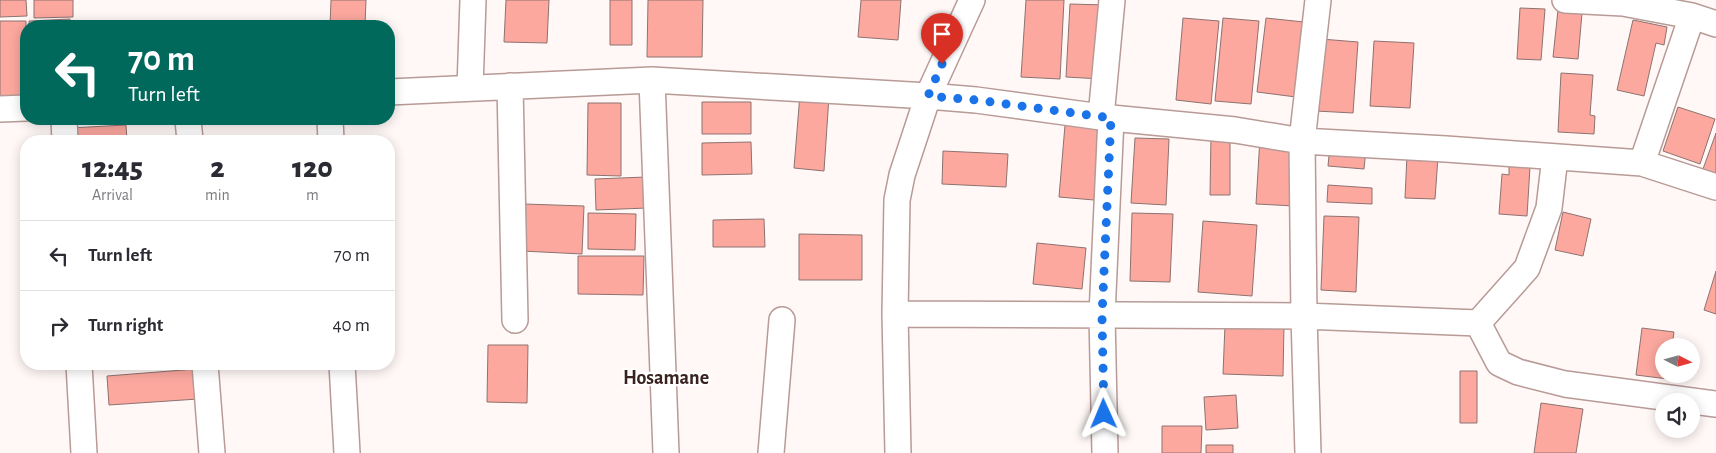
<!DOCTYPE html>
<html lang="en">
<head>
<meta charset="utf-8">
<style>
  :root { --surface:#fff; --page:#f7f7f7; --text:#2b2b33; --muted:#7c7c81; --line:#e1e1e2 }
  body { margin:0; font-family:"Alegreya Sans",sans-serif; background:var(--page); color:var(--text); height:100vh; display:flex; flex-direction:column; font-size:19px; white-space:nowrap }
  * { box-sizing:border-box; margin:0 }
  p { font-size:16px; color:var(--muted) }
  .icon { flex:none; width:28px; height:28px; fill:none; stroke:currentColor; stroke-width:2; stroke-linecap:round; stroke-linejoin:round }
  .map { position:relative; flex:1; overflow:hidden }
  .details { position:absolute; left:20px; top:135px; width:375px; height:235px; display:flex; flex-direction:column; background:var(--surface); border-radius:20px; box-shadow:0 2px 12px #0003 }
  .details>* { flex:none }
  .banner { position:absolute; left:20px; top:20px; width:375px; height:105px; border-radius:20px; box-shadow:0 2px 12px #0003; background:#00695c; color:#fff; overflow:hidden }
  .needle { width:32px; rotate:96deg }
  .buttons { position:absolute; left:1655px; top:338px; display:grid; gap:10px }
  .buttons a { display:grid; place-items:center; width:45px; height:45px; border-radius:50%; background:var(--surface); box-shadow:0 2px 12px #0003; font-size:25px }
  .pin { position:absolute; display:grid; place-items:center; width:42px; height:42px; color:#fff; margin:-51px -21px; border-radius:50% 50% 50% 0; rotate:-45deg; box-shadow:0 0 5px #0007 }
  .pin .icon { rotate:45deg }
  .me { position:absolute; width:55px; margin:-28px; rotate:359deg; stroke-linejoin:round; filter:drop-shadow(0 0 4px #0008) }
  .turn { display:flex; align-items:center; gap:18px; height:105px; padding:0 25px; font-size:22px }
  .turn .icon { width:65px; height:65px; stroke-width:2.5 }
  .turn b { display:block; font-size:35px; line-height:42px }
  .eta { display:flex; justify-content:space-evenly; align-items:center; height:85px; text-align:center }
  .eta b { font-size:30px; font-weight:800; line-height:35px }
  ul { padding:0; list-style:none }
  li { display:flex; align-items:center; gap:15px; height:70px; padding:0 25px; border-top:1px solid var(--line) }
  li div { flex:1 }
  li b { display:block; font-size:19px }
  li em { font-style:normal }
  .map>svg:first-child { display:block }
  .building { fill:#fca89f; stroke:#8e726f }
  .lines { fill:none; stroke-linecap:round; stroke-linejoin:round }
  .minor-casing { stroke:#b89a96; stroke-width:28 }
  .minor { stroke:#fff; stroke-width:25 }
  .route { stroke:#1a73e8; stroke-width:9; stroke-dasharray:0 16.2 }
  .labels { text-anchor:middle; dominant-baseline:central; stroke-width:4.5; stroke-linejoin:round; paint-order:stroke }
  .district-label { font-size:20px; font-weight:bold; fill:#392320; stroke:#fff }
</style>
</head>
<body>
<div class="map">
<svg width="1716" height="453" viewBox="0 0 1716 453">
  <rect width="100%" height="100%" fill="#fff8f7"/>
  <path class="building" d="M 0,0 L 26,0 L 27,16 L 0,17 Z
    M 34,0 L 73,0 L 73,17 L 34,18 Z
    M 331,0 L 366,0 L 365,26 L 330,26 Z
    M 506,0 L 549,0 L 547,43 L 504,42 Z
    M 610,0 L 632,0 L 632,45 L 610,45 Z
    M 648,0 L 703,0 L 702,57 L 647,57 Z
    M 861,0 L 901,0 L 898,40 L 858,37 Z
    M 1026,0 L 1064,0 L 1060,79 L 1021,77 Z
    M 1070,4 L 1105,5 L 1101,79 L 1066,77 Z
    M 1520,8 L 1545,9 L 1541,60 L 1517,59 Z
    M 1558,10 L 1582,13 L 1578,59 L 1553,57 Z
    M 1183,18 L 1219,21 L 1211,104 L 1176,100 Z
    M 1223,18 L 1259,21 L 1251,104 L 1215,101 Z
    M 1266,18 L 1304,22 L 1296,97 L 1257,92 Z
    M 70,19 L 70,26 L 29,26 L 29,21 Z
    M 1633,20 L 1667,27 L 1664,45 L 1656,43 L 1644,96 L 1617,90 Z
    M 0,21 L 26,21 L 26,97 L 0,98 Z
    M 1321,39 L 1358,42 L 1353,113 L 1316,111 Z
    M 1374,41 L 1414,43 L 1410,108 L 1370,106 Z
    M 1561,73 L 1593,75 L 1590,115 L 1595,116 L 1594,134 L 1558,132 Z
    M 800,94 L 829,96 L 824,171 L 794,168 Z
    M 702,102 L 751,102 L 751,134 L 702,134 Z
    M 588,103 L 621,103 L 621,176 L 587,175 Z
    M 1678,107 L 1715,119 L 1700,164 L 1663,151 Z
    M 126,125 L 127,141 L 70,141 L 69,128 Z
    M 1065,125 L 1100,128 L 1094,200 L 1059,197 Z
    M 1716,133 L 1716,174 L 1703,169 Z
    M 1211,135 L 1230,135 L 1230,195 L 1210,195 Z
    M 1135,138 L 1169,139 L 1166,205 L 1131,203 Z
    M 1260,138 L 1299,140 L 1295,206 L 1256,204 Z
    M 751,142 L 752,174 L 702,175 L 702,143 Z
    M 1330,145 L 1366,149 L 1364,169 L 1328,166 Z
    M 943,151 L 1008,154 L 1006,187 L 942,184 Z
    M 1407,155 L 1438,157 L 1435,199 L 1405,198 Z
    M 1509,165 L 1530,167 L 1527,216 L 1499,214 L 1502,174 L 1509,175 Z
    M 646,177 L 647,208 L 596,210 L 595,179 Z
    M 1328,185 L 1372,188 L 1372,204 L 1327,202 Z
    M 524,204 L 584,206 L 582,254 L 522,251 Z
    M 1563,212 L 1591,219 L 1583,256 L 1555,250 Z
    M 588,213 L 636,214 L 635,250 L 588,249 Z
    M 1132,213 L 1173,214 L 1170,282 L 1130,281 Z
    M 1324,216 L 1359,217 L 1356,292 L 1321,290 Z
    M 764,219 L 765,247 L 713,247 L 713,220 Z
    M 1203,221 L 1257,225 L 1252,296 L 1198,292 Z
    M 799,234 L 862,235 L 862,280 L 799,280 Z
    M 1037,243 L 1086,248 L 1082,289 L 1033,284 Z
    M 578,256 L 644,256 L 643,295 L 578,294 Z
    M 1716,271 L 1716,314 L 1704,310 Z
    M 1225,325 L 1284,326 L 1283,376 L 1223,374 Z
    M 1642,328 L 1674,332 L 1672,346 L 1664,346 L 1664,374 L 1668,374 L 1668,379 L 1636,375 Z
    M 488,345 L 528,345 L 527,403 L 487,402 Z
    M 196,369 L 198,399 L 109,405 L 107,376 Z
    M 1460,371 L 1477,371 L 1477,423 L 1460,423 Z
    M 1236,395 L 1238,428 L 1206,430 L 1204,397 Z
    M 1541,403 L 1583,409 L 1576,453 L 1534,453 Z
    M 1162,426 L 1202,426 L 1201,453 L 1162,453 Z
    M 1206,445 L 1233,445 L 1233,453 L 1206,453 Z"/>
  <g class="lines">
    <g class="minor-casing">
      <path id="minor" d="M 1565,0 L 1623,3 L 1692,16 L 1716,24
        M 652,80 L 666,453
        M 510,86 L 515,320
        M 470,88 L 473,0
        M 389,92 L 652,80 L 928,96 L 976,100 L 1101,117 L 1235,130 L 1302,141 L 1446,149 L 1642,163 L 1716,187
        M 0,109 L 26,108
        M 1101,117 L 1112,0
        M 64,119 L 65,141
        M 188,119 L 190,141
        M 330,119 L 331,141
        M 1642,163 L 1692,16
        M 895,314 L 1304,316 L 1478,323 L 1499,363 L 1518,372 L 1565,384 L 1716,404
        M 1478,323 L 1527,268 L 1549,208 L 1555,157
        M 79,364 L 84,453
        M 205,364 L 212,453
        M 342,364 L 347,453
        M 771,453 L 782,320
        M 898,453 L 895,314 L 897,200 L 902,175 L 928,96 L 972,0
        M 1105,453 L 1102,315 L 1111,118
        M 1308,453 L 1304,316 L 1302,141 L 1318,0"/>
    </g>
    <use href="#minor" class="minor"/>
  </g>
  <g class="lines">
    <path class="route" d="M 942,64 L 928,96 L 976,100 L 1111,118 L 1102,316 L 1104,414"/>
  </g>
  <g class="labels">
    <g class="district-label">
      <text x="666" y="378">Hosamane</text>
    </g>
  </g>
</svg>
<div class="buttons">
<a><svg class="needle" viewBox="-14 -14 28 28"><path d="M0-13l5 13h-10z" fill="#e53935"/><path d="M0 13l5-13h-10z" fill="#7c7c81"/></svg></a>
<a><svg class="icon" aria-label="sound" viewBox="0 0 24 24"><path d="M4 9h4l5-4v14l-5-4H4zM17 9q2 3 0 6"/></svg></a>
</div>
<div class="pin" style="left:942px;top:64px;background:#d93025"><svg class="icon" aria-label="arrive" viewBox="0 0 24 24"><path d="M6 21V4h12l-3 4 3 4H6"/></svg></div>
<svg class="me" style="left:1104px;top:414px" viewBox="-20 -20 40 40"><path d="M0-17L14 15 0 8-14 15z" fill="#1a73e8" stroke="#fff" stroke-width="4"/></svg>
<div class="banner">
<div class="turn"><svg class="icon" aria-label="left" viewBox="0 0 24 24"><path d="M17 20v-9H6M10 6l-5 5 5 5"/></svg><div><b>70 m</b>Turn left</div></div>
</div>
<section class="details">
<div class="eta">
<div><b>12:45</b><p>Arrival</p></div>
<div><b>2</b><p>min</p></div>
<div><b>120</b><p>m</p></div>
</div>
<ul>
<li><svg class="icon" aria-label="left" viewBox="0 0 24 24"><path d="M17 20v-9H6M10 6l-5 5 5 5"/></svg><div><b>Turn left</b></div><em>70 m</em></li>
<li><svg class="icon" aria-label="right" viewBox="0 0 24 24"><path d="M7 20v-9h11M14 6l5 5-5 5"/></svg><div><b>Turn right</b></div><em>40 m</em></li>
</ul>
</section>
</div>
</body>
</html>
